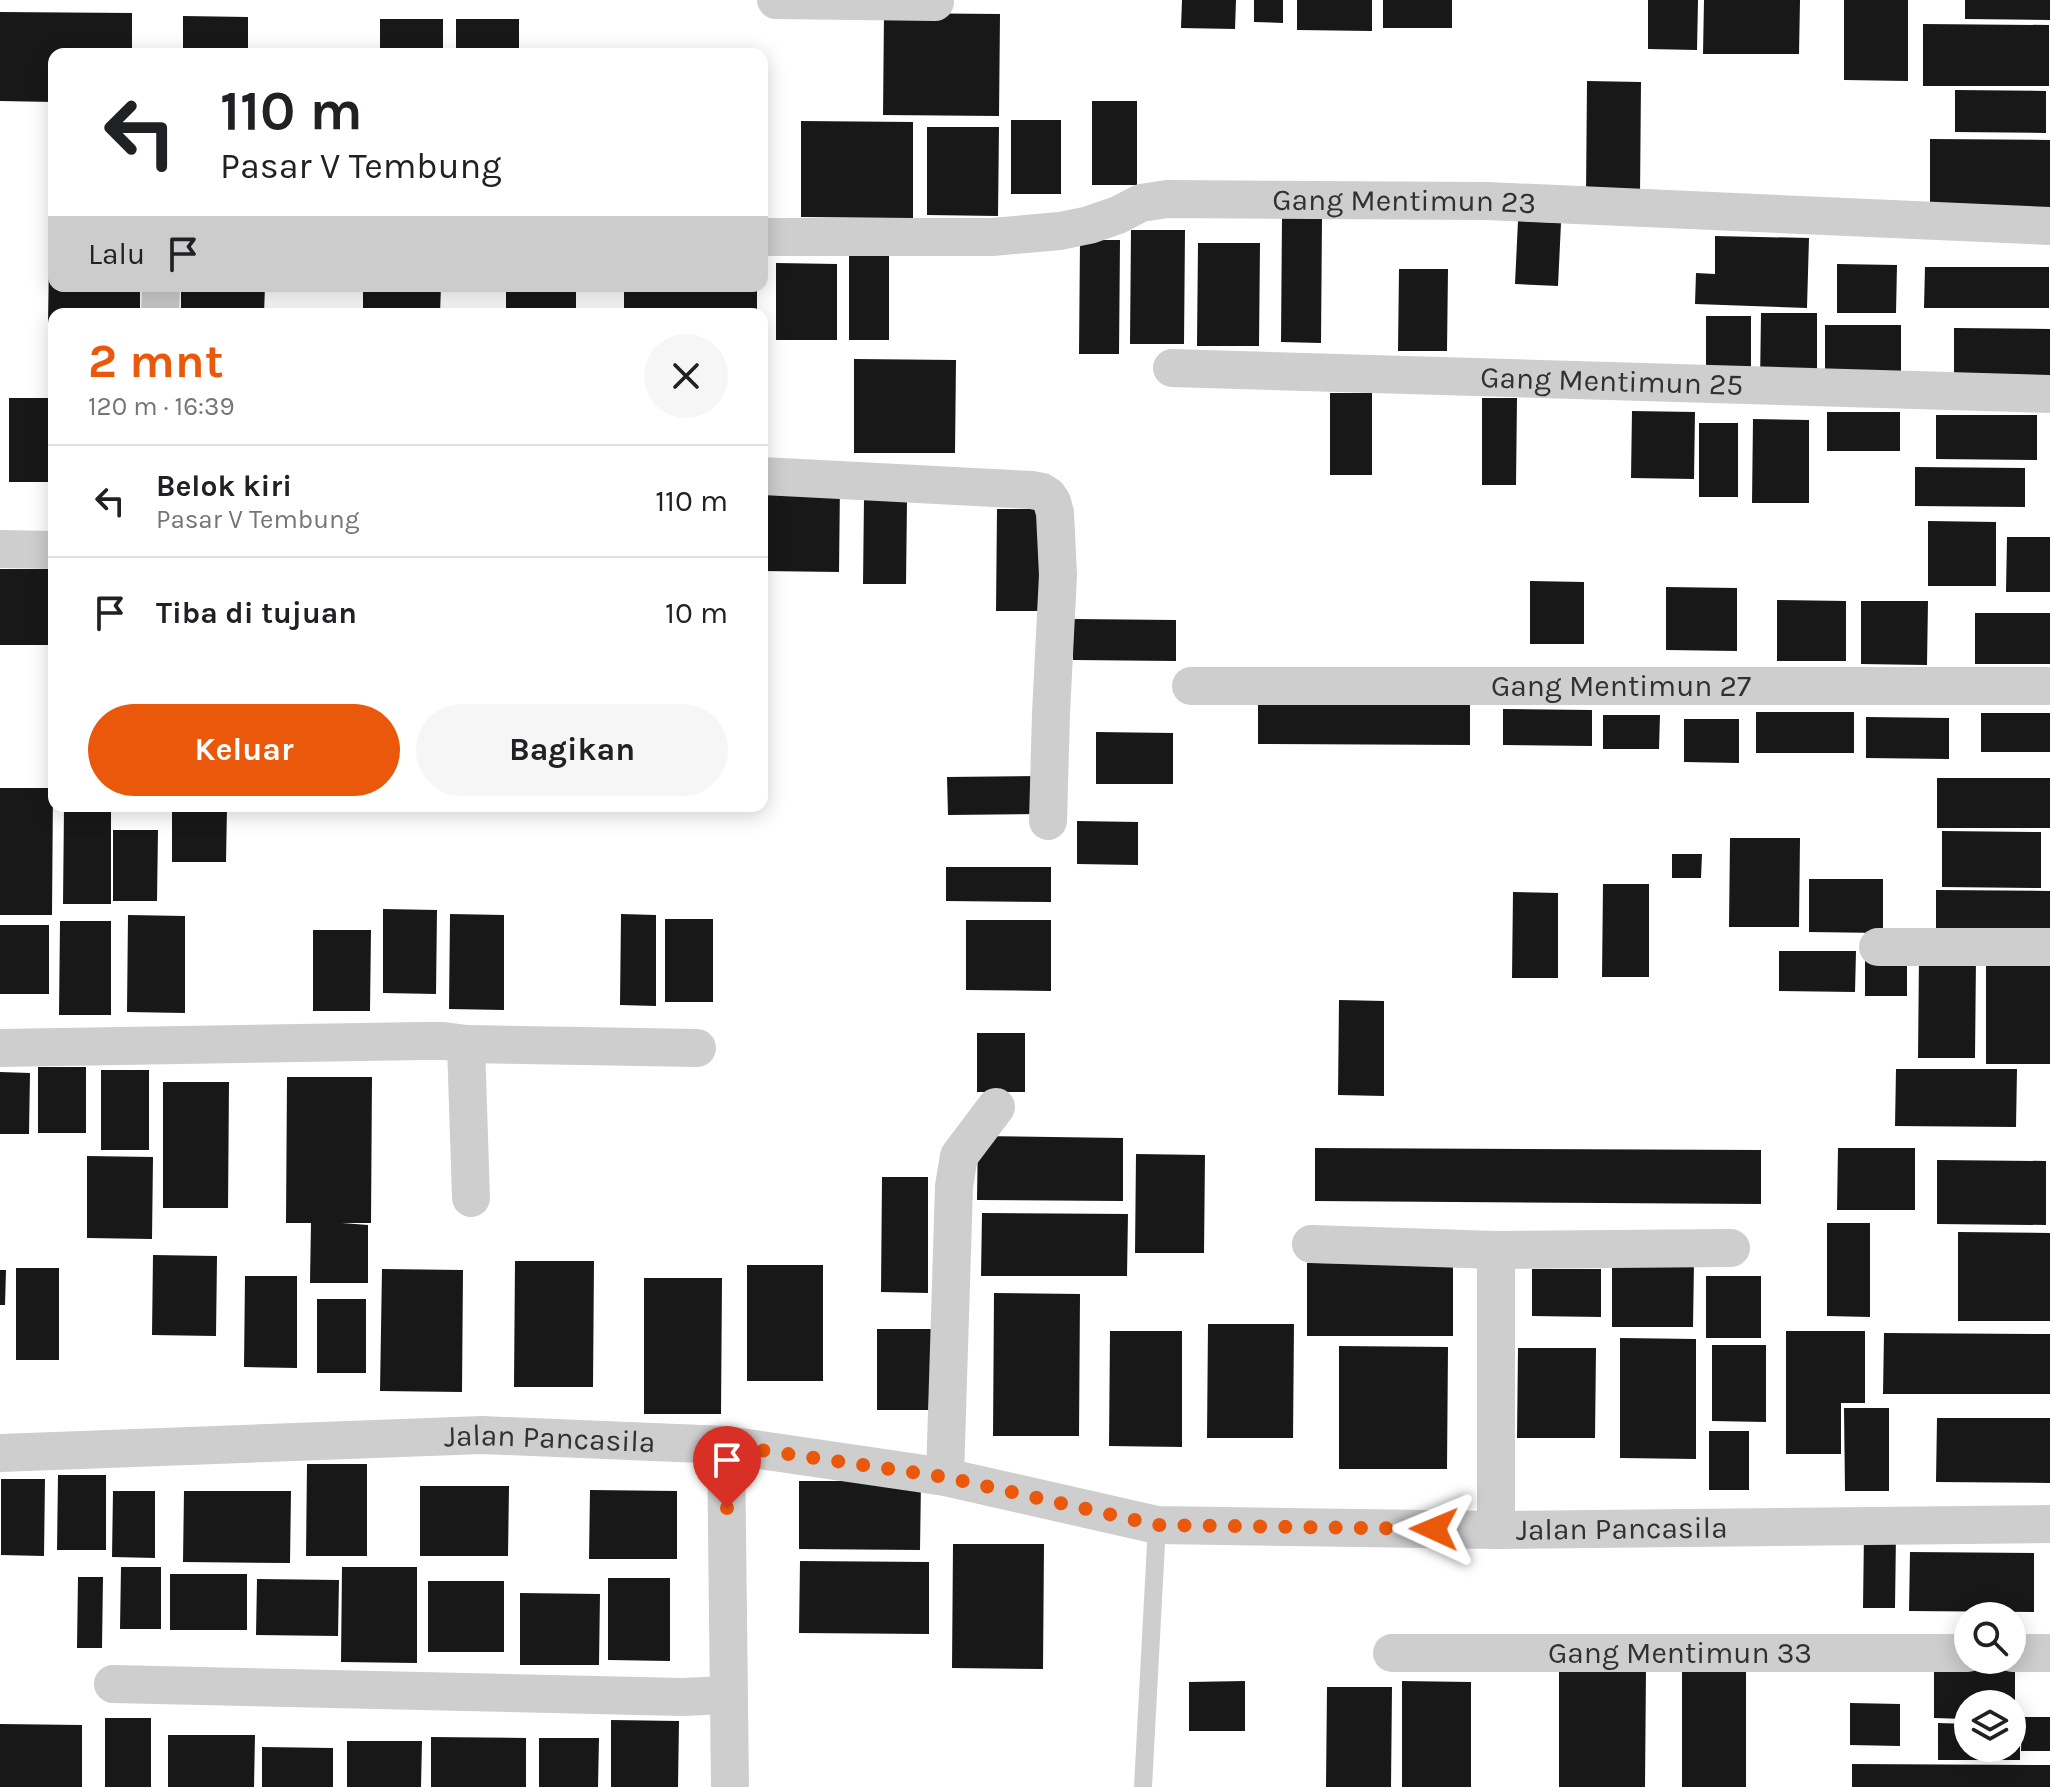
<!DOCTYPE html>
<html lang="id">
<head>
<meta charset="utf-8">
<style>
  :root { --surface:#fff; --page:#f6f6f6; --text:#202124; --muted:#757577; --line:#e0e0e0; --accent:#ea580c }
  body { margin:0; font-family:Karla,sans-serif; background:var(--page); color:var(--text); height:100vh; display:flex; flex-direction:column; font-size:30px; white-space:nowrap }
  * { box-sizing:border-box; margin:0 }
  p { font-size:26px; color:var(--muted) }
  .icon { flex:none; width:44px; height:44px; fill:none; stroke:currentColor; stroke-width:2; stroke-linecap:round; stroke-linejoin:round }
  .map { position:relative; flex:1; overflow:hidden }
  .side { position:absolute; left:48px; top:308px; width:720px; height:504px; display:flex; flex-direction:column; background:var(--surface); border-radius:16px; box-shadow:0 4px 20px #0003 }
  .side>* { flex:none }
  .top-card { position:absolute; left:48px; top:48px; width:720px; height:244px; border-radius:16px; box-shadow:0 4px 20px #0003; background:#fff; color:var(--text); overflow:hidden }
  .fabs { position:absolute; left:1954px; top:1602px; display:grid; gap:16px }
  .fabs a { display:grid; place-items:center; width:72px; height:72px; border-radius:50%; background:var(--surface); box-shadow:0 4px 20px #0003; font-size:40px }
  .pin { position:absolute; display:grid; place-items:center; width:68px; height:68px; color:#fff; margin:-82px -34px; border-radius:50% 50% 50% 0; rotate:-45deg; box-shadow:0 0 8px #0007 }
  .pin .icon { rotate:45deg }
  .me { position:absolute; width:88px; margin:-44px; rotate:271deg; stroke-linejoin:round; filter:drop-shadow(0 0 6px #0008) }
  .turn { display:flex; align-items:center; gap:28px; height:168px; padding:0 40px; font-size:36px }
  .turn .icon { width:104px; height:104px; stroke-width:2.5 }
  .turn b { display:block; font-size:56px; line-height:68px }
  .then { display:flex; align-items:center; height:76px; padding:0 40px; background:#0003; gap:16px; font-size:30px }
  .round { display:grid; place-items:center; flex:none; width:84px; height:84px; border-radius:42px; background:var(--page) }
  .overview { display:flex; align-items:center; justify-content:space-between; height:136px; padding:0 40px }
  h1 { font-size:48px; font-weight:700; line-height:60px; color:var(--accent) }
  .button { display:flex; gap:16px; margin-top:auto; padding:16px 40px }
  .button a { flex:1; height:92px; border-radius:48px; background:var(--accent); color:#fff; font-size:32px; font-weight:700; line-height:92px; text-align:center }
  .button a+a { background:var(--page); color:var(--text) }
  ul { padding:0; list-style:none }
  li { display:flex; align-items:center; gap:24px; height:112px; padding:0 40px; border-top:2px solid var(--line) }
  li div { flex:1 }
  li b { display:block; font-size:30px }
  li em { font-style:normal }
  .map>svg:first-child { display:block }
  .building { fill:#181818 }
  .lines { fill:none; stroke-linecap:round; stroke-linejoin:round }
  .lane { stroke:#cecece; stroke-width:18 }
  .street { stroke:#cecece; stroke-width:38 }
  .route { stroke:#ea580c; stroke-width:14; stroke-dasharray:0 25.2 }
  .labels { text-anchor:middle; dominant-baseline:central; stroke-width:8; stroke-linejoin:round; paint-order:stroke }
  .street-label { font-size:30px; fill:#313131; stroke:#fff }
</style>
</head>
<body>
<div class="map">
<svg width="2050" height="1787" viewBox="0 0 2050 1787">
  <rect width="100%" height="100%" fill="#fff"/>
  <path class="building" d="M 1182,0 L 1236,0 L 1235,29 L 1181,28 Z
    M 1254,0 L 1283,0 L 1283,23 L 1254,22 Z
    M 1297,0 L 1372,0 L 1372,31 L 1297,30 Z
    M 1383,0 L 1452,0 L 1452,28 L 1383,28 Z
    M 1648,0 L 1698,0 L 1697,50 L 1648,49 Z
    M 1704,0 L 1800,0 L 1799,54 L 1703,54 Z
    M 1844,0 L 1908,0 L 1908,81 L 1844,80 Z
    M 1965,0 L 2050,0 L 2050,20 L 1965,19 Z
    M 0,12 L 132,13 L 132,54 L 54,54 L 54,102 L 0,101 Z
    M 884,13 L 1000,14 L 999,116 L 883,115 Z
    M 183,16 L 248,17 L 248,54 L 183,54 Z
    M 380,19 L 443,19 L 443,54 L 380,54 Z
    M 456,19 L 519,19 L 519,54 L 456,54 Z
    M 1923,24 L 2049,25 L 2049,86 L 1923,86 Z
    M 1587,81 L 1641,82 L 1640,196 L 1586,195 Z
    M 1955,90 L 2046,91 L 2046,133 L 1955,132 Z
    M 1092,101 L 1137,101 L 1137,185 L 1092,185 Z
    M 1011,120 L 1061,120 L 1061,194 L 1011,194 Z
    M 801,121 L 913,122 L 913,218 L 801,217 Z
    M 927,127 L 999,127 L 998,216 L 927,215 Z
    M 1930,139 L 2050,140 L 2050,214 L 1930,213 Z
    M 1282,216 L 1322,217 L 1321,343 L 1281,342 Z
    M 1518,221 L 1561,223 L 1558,286 L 1515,284 Z
    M 1131,230 L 1185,230 L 1184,344 L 1130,344 Z
    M 1715,236 L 1809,238 L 1807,308 L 1695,304 L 1696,273 L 1715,274 Z
    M 1080,240 L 1120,240 L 1119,354 L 1079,354 Z
    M 1198,243 L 1260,243 L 1259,346 L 1197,346 Z
    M 849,245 L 889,245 L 889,340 L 849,340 Z
    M 49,258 L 54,258 L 54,286 L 140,286 L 140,314 L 54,314 L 54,324 L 48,324 Z
    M 776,263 L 837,264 L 837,340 L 776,340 Z
    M 1837,264 L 1897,265 L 1896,313 L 1837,313 Z
    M 1925,267 L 2049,267 L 2049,308 L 1924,308 Z
    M 1399,269 L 1448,269 L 1447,351 L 1398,351 Z
    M 181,286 L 265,286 L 264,314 L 181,314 Z
    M 363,286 L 441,286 L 440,314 L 363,314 Z
    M 506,286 L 576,286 L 576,314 L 506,314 Z
    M 624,286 L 757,286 L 757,314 L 624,314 Z
    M 1761,313 L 1817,313 L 1817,385 L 1760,384 Z
    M 1706,316 L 1751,316 L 1751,369 L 1706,369 Z
    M 1825,325 L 1901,325 L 1901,376 L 1825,376 Z
    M 1954,328 L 2050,329 L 2050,388 L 1954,388 Z
    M 854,359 L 956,360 L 955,453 L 854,453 Z
    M 1330,393 L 1372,393 L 1372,475 L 1330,475 Z
    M 9,398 L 54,398 L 54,482 L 9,482 Z
    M 1482,398 L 1517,398 L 1516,485 L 1482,485 Z
    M 1632,411 L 1695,412 L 1694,479 L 1631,478 Z
    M 1827,412 L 1900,412 L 1900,451 L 1827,451 Z
    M 1936,415 L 2037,415 L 2037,460 L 1936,459 Z
    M 1753,419 L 1809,420 L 1809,503 L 1752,503 Z
    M 1699,423 L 1738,423 L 1738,497 L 1699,497 Z
    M 1915,467 L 2025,468 L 2025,507 L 1915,506 Z
    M 762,483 L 840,483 L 839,572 L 762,571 Z
    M 864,499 L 907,500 L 906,584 L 863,584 Z
    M 997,509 L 1048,509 L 1047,611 L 996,611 Z
    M 1928,521 L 1996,522 L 1996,586 L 1928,586 Z
    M 2007,537 L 2050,537 L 2050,592 L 2006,592 Z
    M 0,569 L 54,569 L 54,645 L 0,645 Z
    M 1530,581 L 1584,582 L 1584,644 L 1530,644 Z
    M 1666,587 L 1737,588 L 1737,651 L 1666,650 Z
    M 1777,600 L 1846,601 L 1846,661 L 1777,661 Z
    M 1861,601 L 1928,601 L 1927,665 L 1861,664 Z
    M 1975,613 L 2050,613 L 2050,664 L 1975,664 Z
    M 1073,619 L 1176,620 L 1176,661 L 1073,660 Z
    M 1258,692 L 1470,693 L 1470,745 L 1258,744 Z
    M 1503,709 L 1592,710 L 1592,746 L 1503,745 Z
    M 1756,712 L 1854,712 L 1854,753 L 1756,753 Z
    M 1981,713 L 2050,713 L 2050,752 L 1981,752 Z
    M 1603,715 L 1660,715 L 1659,749 L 1603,749 Z
    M 1866,717 L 1949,718 L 1949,759 L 1866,758 Z
    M 1684,719 L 1739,719 L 1739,763 L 1684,762 Z
    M 1096,732 L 1173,733 L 1173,784 L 1096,784 Z
    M 1039,776 L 1039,814 L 948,815 L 947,777 Z
    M 1937,778 L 2050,778 L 2050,828 L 1937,828 Z
    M 0,788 L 53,788 L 52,915 L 0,915 Z
    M 172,806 L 227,806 L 226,862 L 172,862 Z
    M 64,808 L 111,808 L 111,904 L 63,904 Z
    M 1077,821 L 1138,822 L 1138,865 L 1077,864 Z
    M 113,830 L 158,830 L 157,901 L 113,901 Z
    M 1942,831 L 2041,832 L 2041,888 L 1942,887 Z
    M 1730,838 L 1800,838 L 1799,927 L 1729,927 Z
    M 1672,854 L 1702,854 L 1701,878 L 1672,878 Z
    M 946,867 L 1051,867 L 1051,902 L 946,901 Z
    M 1809,879 L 1883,879 L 1883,933 L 1809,932 Z
    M 1603,884 L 1649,884 L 1649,977 L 1602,977 Z
    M 1936,890 L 2050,891 L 2050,939 L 1936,938 Z
    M 1513,892 L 1558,893 L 1558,978 L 1512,978 Z
    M 383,909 L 437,910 L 436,994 L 383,993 Z
    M 450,914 L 504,915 L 504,1010 L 449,1009 Z
    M 621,914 L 656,915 L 656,1006 L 620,1005 Z
    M 128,915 L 185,916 L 185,1013 L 127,1012 Z
    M 665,919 L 713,919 L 713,1002 L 665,1002 Z
    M 966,920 L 1051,920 L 1051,991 L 966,990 Z
    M 60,921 L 111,921 L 111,1015 L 59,1015 Z
    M 0,925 L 49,925 L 49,994 L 0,994 Z
    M 313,930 L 371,930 L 370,1011 L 313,1011 Z
    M 1779,951 L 1856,951 L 1855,992 L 1779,991 Z
    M 1986,953 L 2050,953 L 2050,1064 L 1986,1064 Z
    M 1919,957 L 1976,957 L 1975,1058 L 1918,1058 Z
    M 1865,959 L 1907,959 L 1907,996 L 1865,996 Z
    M 1339,1000 L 1384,1001 L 1384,1096 L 1338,1095 Z
    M 977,1033 L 1025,1033 L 1025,1092 L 977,1092 Z
    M 38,1067 L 86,1067 L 86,1133 L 38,1133 Z
    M 1896,1069 L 2017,1069 L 2016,1127 L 1895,1126 Z
    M 101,1070 L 149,1070 L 149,1150 L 101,1150 Z
    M 0,1072 L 30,1073 L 29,1134 L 0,1134 Z
    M 287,1077 L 372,1077 L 371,1223 L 342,1223 L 368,1225 L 368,1283 L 310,1283 L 311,1223 L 286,1223 Z
    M 163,1082 L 229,1082 L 228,1208 L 163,1208 Z
    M 978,1136 L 1123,1138 L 1123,1201 L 977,1200 Z
    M 1315,1148 L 1761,1150 L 1761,1204 L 1315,1201 Z
    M 1838,1148 L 1915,1148 L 1915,1210 L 1837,1210 Z
    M 1136,1154 L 1205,1155 L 1204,1253 L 1135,1253 Z
    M 87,1156 L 153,1157 L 152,1239 L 87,1238 Z
    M 1937,1160 L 2046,1161 L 2046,1225 L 1937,1224 Z
    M 882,1177 L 928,1177 L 928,1293 L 881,1292 Z
    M 982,1213 L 1128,1214 L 1127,1276 L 981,1276 Z
    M 1827,1223 L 1870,1223 L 1870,1317 L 1827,1316 Z
    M 1958,1232 L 2050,1233 L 2050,1321 L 1958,1321 Z
    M 153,1255 L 217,1256 L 216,1336 L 152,1335 Z
    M 1612,1260 L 1694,1261 L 1693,1327 L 1612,1327 Z
    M 515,1261 L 594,1261 L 593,1387 L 514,1387 Z
    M 1307,1263 L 1453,1264 L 1453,1336 L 1307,1336 Z
    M 747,1265 L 823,1265 L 823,1381 L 747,1381 Z
    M 16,1268 L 59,1268 L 59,1360 L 16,1360 Z
    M 382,1269 L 463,1270 L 462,1392 L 380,1391 Z
    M 1532,1269 L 1601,1269 L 1601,1317 L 1532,1316 Z
    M 0,1270 L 6,1270 L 5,1305 L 0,1305 Z
    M 245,1276 L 297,1276 L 297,1368 L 244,1367 Z
    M 1706,1276 L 1761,1276 L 1761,1338 L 1706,1338 Z
    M 644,1278 L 722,1278 L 721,1414 L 644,1414 Z
    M 994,1293 L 1080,1294 L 1079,1436 L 993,1436 Z
    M 317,1299 L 366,1299 L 366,1373 L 317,1373 Z
    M 1208,1324 L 1294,1324 L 1293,1438 L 1207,1438 Z
    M 877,1329 L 935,1329 L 934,1410 L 877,1410 Z
    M 1110,1331 L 1182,1331 L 1182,1447 L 1109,1446 Z
    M 1786,1331 L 1865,1331 L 1865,1403 L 1841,1403 L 1841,1454 L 1786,1454 Z
    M 1884,1333 L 2050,1334 L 2050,1394 L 1883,1394 Z
    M 1620,1338 L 1696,1339 L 1696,1459 L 1620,1458 Z
    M 1712,1345 L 1766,1345 L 1766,1422 L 1712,1421 Z
    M 1339,1346 L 1448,1347 L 1447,1469 L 1339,1469 Z
    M 1518,1348 L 1596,1348 L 1595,1438 L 1517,1438 Z
    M 1844,1408 L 1889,1408 L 1889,1491 L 1845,1491 Z
    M 1937,1418 L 2050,1418 L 2050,1483 L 1936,1482 Z
    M 1709,1431 L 1749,1431 L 1749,1490 L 1709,1490 Z
    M 307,1464 L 367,1464 L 367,1556 L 306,1556 Z
    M 58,1475 L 106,1475 L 106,1550 L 57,1550 Z
    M 1,1479 L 45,1479 L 44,1556 L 1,1555 Z
    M 799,1481 L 921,1481 L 920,1550 L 799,1549 Z
    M 420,1486 L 509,1486 L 508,1556 L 420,1556 Z
    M 590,1490 L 677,1491 L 677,1559 L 589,1559 Z
    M 113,1491 L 155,1491 L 155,1558 L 112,1557 Z
    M 184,1491 L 291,1491 L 290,1563 L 183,1562 Z
    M 1864,1532 L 1896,1533 L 1895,1608 L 1863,1608 Z
    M 953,1544 L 1044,1544 L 1043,1669 L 952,1668 Z
    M 1910,1552 L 2034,1553 L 2034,1612 L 1909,1611 Z
    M 800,1561 L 929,1562 L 929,1634 L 799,1633 Z
    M 121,1567 L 161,1567 L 161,1629 L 120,1629 Z
    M 342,1567 L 417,1567 L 417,1663 L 341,1662 Z
    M 170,1574 L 247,1574 L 247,1630 L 170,1630 Z
    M 78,1577 L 103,1577 L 102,1648 L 77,1648 Z
    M 608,1578 L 670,1578 L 670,1661 L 608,1660 Z
    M 257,1579 L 339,1580 L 338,1636 L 256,1635 Z
    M 428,1581 L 504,1581 L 504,1652 L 428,1652 Z
    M 520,1593 L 600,1594 L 599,1665 L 520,1665 Z
    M 1682,1661 L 1746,1662 L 1746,1787 L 1682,1787 Z
    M 1559,1668 L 1646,1669 L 1645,1787 L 1559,1787 Z
    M 1934,1668 L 2015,1668 L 2015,1719 L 2012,1719 L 2012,1704 L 1968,1704 L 1968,1719 L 1934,1718 Z
    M 1245,1681 L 1245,1731 L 1189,1731 L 1189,1682 Z
    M 1402,1681 L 1471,1682 L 1471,1787 L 1402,1787 Z
    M 1327,1687 L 1392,1687 L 1391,1787 L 1326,1787 Z
    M 1850,1703 L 1900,1704 L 1900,1746 L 1850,1745 Z
    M 2022,1717 L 2050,1717 L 2050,1751 L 2021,1751 Z
    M 105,1718 L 151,1718 L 151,1787 L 105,1787 Z
    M 611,1720 L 679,1721 L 678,1787 L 611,1787 Z
    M 1938,1723 L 1968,1724 L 1968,1748 L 2012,1748 L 2012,1724 L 2020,1724 L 2020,1760 L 1938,1760 Z
    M 0,1724 L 82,1725 L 82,1787 L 0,1787 Z
    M 168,1735 L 255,1735 L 254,1787 L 168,1787 Z
    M 431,1737 L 526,1738 L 526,1787 L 431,1787 Z
    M 539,1738 L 599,1738 L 598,1787 L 539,1787 Z
    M 347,1741 L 422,1741 L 421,1787 L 347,1787 Z
    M 262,1747 L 333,1748 L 333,1787 L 262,1787 Z
    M 1852,1764 L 2050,1765 L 2050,1787 L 1852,1787 Z"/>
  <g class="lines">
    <path class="lane" d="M 1143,1787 L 1157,1525"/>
    <g class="street">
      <path d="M 776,0 L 935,2"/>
      <path id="s1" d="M 762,237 L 992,237 L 1060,231 L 1089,225 L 1118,215 L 1141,203 L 1167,199 L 1487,201 L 2050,226"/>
      <path d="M 160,314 L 161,286"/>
      <path id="s2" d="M 1172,368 L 2050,394"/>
      <path d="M 762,476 L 1032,490 L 1042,492 L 1048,496 L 1052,502 L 1055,513 L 1058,575 L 1051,713 L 1048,821"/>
      <path d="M 0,549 L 54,550"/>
      <path id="s3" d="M 1191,686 L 2050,686"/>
      <path d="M 1878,947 L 2050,947"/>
      <path d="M 466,1044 L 697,1048"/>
      <path d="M 0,1048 L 422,1041 L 444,1041 L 466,1044 L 471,1198"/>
      <path d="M 1311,1244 L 1496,1250 L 1731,1248"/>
      <path d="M 726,1445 L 730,1787"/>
      <path id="s4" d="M 0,1453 L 482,1435 L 726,1445 L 945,1477 L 1157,1525 L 1496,1530 L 2050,1524"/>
      <path d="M 945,1477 L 954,1186 L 959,1156 L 996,1107"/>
      <path d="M 1496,1530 L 1496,1250"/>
      <path id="s5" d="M 1392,1653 L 1968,1653"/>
      <path d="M 2012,1653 L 2050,1653"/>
      <path d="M 113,1684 L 682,1697 L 728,1695"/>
    </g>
  </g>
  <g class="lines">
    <path class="route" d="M 727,1508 L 726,1445 L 945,1477 L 1157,1525 L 1434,1529"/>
  </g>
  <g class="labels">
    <g class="street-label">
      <text stroke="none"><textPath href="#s1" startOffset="648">Gang Mentimun 23</textPath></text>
      <text stroke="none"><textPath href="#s2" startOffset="440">Gang Mentimun 25</textPath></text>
      <text stroke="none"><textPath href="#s3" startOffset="430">Gang Mentimun 27</textPath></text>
      <text stroke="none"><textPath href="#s4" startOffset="550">Jalan Pancasila</textPath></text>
      <text stroke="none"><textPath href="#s4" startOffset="1630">Jalan Pancasila</textPath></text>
      <text stroke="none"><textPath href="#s5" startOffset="288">Gang Mentimun 33</textPath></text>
    </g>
  </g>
</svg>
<div class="fabs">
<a><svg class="icon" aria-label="search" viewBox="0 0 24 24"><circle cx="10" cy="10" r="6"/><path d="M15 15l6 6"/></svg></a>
<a><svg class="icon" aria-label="layers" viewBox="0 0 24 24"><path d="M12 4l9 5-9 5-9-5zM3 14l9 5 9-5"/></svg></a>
</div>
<div class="pin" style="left:727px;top:1508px;background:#d93025"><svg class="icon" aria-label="arrive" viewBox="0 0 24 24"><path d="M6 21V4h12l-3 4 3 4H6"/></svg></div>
<svg class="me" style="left:1434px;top:1529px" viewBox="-20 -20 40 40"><path d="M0-17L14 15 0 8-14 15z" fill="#ea580c" stroke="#fff" stroke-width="4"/></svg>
<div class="top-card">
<div class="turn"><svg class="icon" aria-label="left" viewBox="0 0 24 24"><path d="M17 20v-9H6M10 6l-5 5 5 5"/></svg><div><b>110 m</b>Pasar V Tembung</div></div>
<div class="then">Lalu<svg class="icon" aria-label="arrive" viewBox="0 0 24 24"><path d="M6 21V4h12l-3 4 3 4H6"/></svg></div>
</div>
<section class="side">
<div class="overview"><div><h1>2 mnt</h1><p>120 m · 16:39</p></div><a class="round"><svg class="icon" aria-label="close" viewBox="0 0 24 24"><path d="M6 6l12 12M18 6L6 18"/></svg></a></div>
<ul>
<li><svg class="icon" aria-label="left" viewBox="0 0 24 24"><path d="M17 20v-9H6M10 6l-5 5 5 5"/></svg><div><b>Belok kiri</b><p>Pasar V Tembung</p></div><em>110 m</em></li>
<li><svg class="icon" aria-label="arrive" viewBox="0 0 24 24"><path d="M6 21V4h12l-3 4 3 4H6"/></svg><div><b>Tiba di tujuan</b></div><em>10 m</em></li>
</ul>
<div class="button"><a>Keluar</a><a>Bagikan</a></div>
</section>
</div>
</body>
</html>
